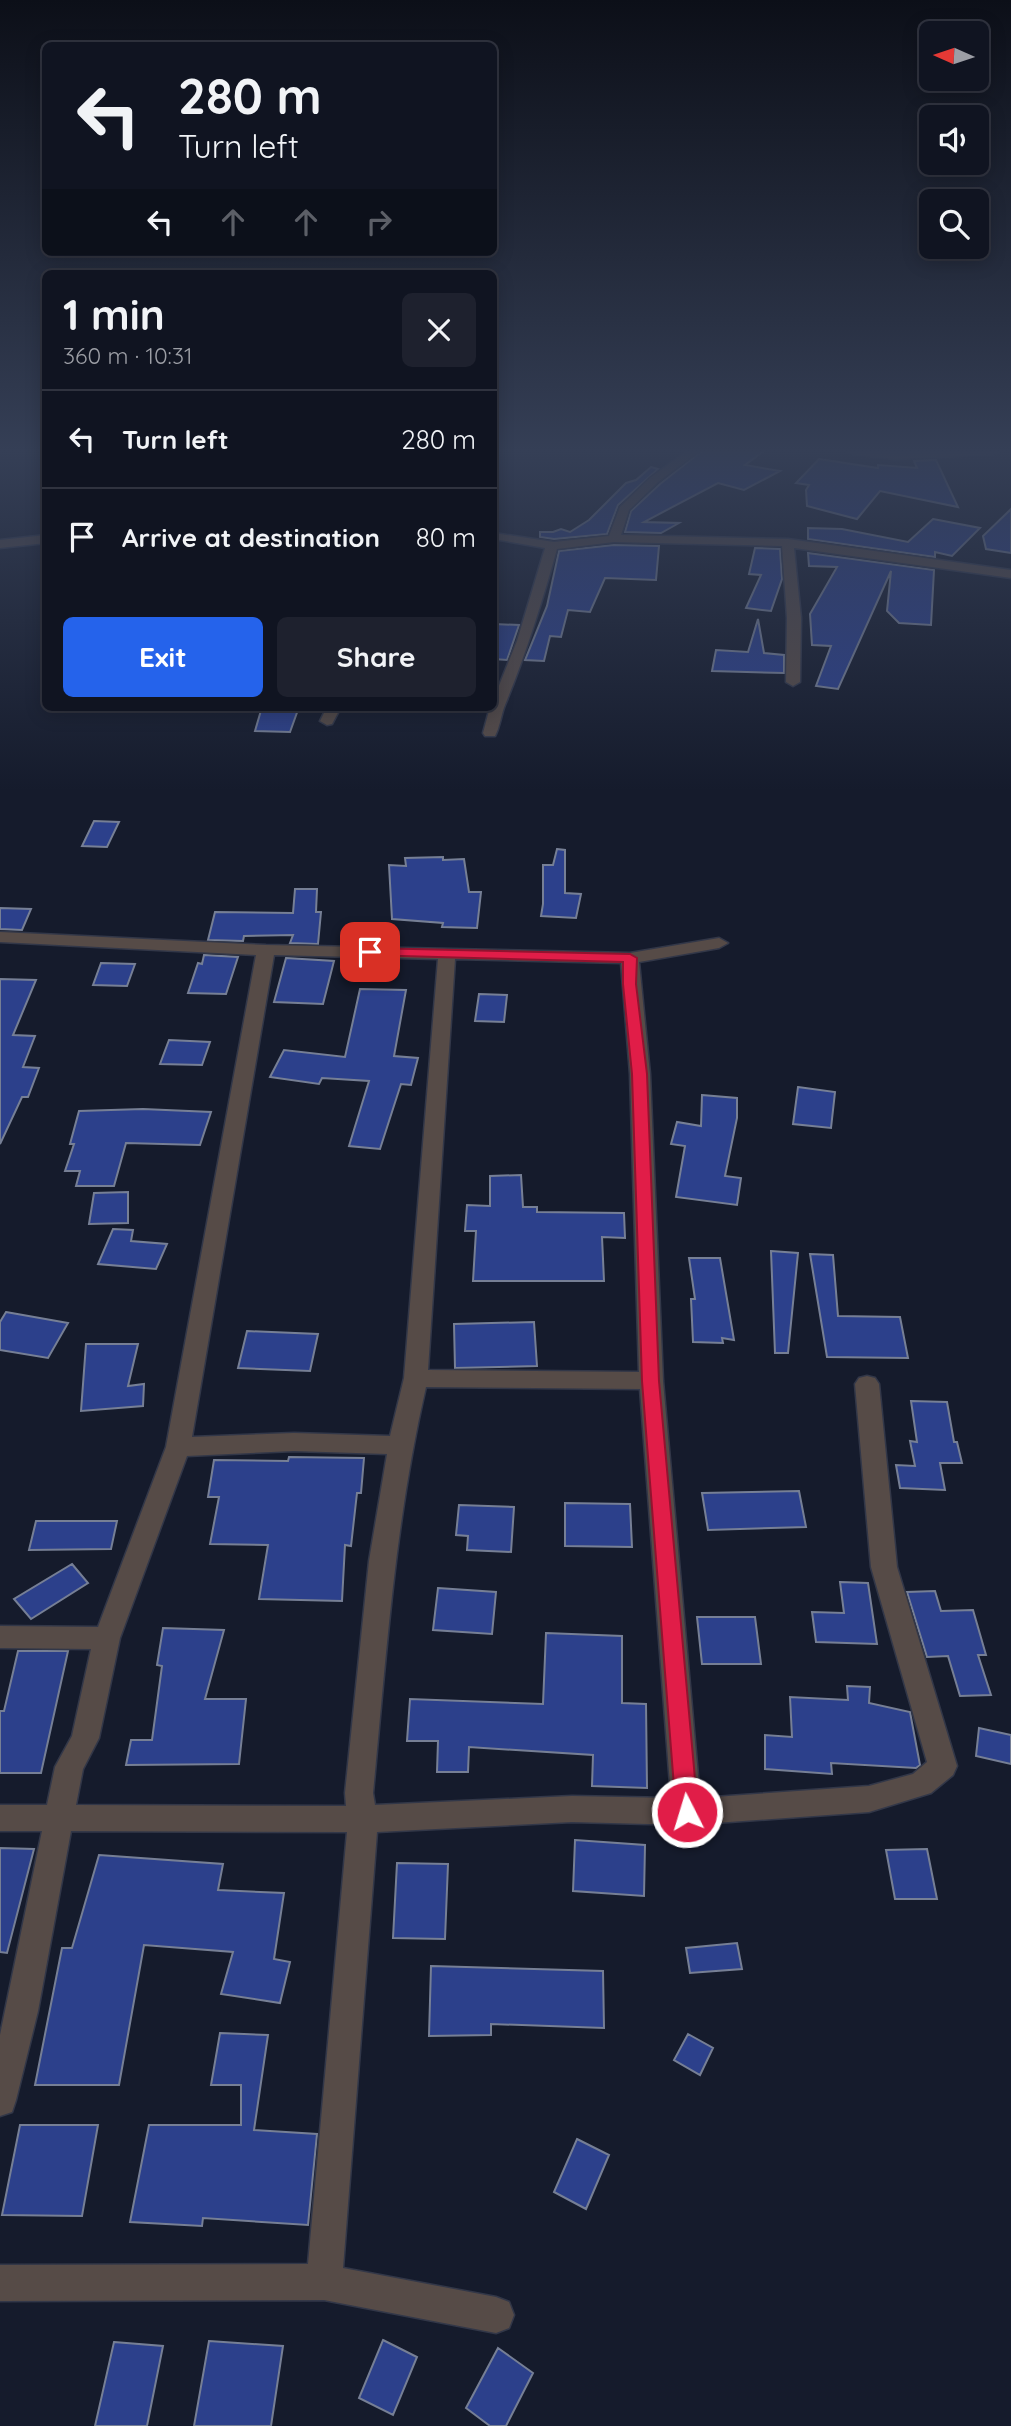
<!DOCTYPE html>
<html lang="en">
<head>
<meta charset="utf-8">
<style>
  :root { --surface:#101421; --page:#1e212e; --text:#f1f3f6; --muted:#9c9ea5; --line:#30333f; --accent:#2563eb }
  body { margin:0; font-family:Quicksand,sans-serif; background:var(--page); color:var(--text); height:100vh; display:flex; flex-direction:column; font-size:26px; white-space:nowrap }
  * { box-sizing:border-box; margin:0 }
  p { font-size:23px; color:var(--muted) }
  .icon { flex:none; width:38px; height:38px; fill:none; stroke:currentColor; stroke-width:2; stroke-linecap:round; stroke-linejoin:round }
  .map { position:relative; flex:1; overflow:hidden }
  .sheet { position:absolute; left:42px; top:270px; width:455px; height:441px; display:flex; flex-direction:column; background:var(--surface); border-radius:10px; box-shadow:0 4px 18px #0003,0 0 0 2px var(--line) }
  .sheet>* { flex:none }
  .banner { position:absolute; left:42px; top:42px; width:455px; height:214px; border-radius:10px; box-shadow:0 4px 18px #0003,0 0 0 2px var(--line); background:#101421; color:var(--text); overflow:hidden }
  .needle { width:46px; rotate:273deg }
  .tools { position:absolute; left:919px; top:21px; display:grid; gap:14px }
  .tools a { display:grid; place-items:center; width:70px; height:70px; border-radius:10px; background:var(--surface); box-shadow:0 4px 18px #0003,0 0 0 2px var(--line); font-size:35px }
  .pin { position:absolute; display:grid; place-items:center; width:60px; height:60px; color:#fff; margin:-30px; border-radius:14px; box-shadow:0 4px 10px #0006 }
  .me { position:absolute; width:77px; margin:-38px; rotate:355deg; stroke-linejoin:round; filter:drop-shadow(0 0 5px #0008) }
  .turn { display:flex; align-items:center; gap:24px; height:147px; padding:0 21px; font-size:32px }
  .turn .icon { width:91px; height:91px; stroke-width:2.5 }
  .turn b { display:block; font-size:49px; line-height:60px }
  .lanes { display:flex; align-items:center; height:66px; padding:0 21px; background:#0003; justify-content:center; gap:35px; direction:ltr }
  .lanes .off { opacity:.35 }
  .round { display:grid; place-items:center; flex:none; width:74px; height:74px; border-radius:10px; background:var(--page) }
  .head { display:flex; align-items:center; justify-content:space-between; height:119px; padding:0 21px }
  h1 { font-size:42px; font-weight:700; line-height:52px }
  .cta { display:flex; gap:14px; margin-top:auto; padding:14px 21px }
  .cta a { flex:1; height:80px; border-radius:10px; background:var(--accent); color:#fff; font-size:28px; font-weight:700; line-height:80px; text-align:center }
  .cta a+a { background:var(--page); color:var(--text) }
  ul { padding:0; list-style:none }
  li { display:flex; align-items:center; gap:21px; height:98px; padding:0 21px; border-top:2px solid var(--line) }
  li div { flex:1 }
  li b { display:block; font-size:26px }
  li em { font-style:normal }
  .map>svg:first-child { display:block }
  .building { fill:#2c408b; stroke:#767f95; stroke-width:2 }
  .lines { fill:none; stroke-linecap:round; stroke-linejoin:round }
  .minor-casing { stroke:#323748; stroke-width:3 }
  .minor { fill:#564b47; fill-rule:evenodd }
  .route { fill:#e11d48; stroke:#92132f; stroke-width:2 }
</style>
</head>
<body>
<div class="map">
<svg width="1011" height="2426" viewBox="0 0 1011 2426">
  <rect width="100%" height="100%" fill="#151b2c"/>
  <path class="building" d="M 702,451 L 764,451 L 745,465 L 780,471 L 744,490 L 718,483 L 644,522 L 679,523 L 661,533 L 625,532 L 631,511 L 660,484 Z
    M 819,459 L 878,468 L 878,465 L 917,468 L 914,461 L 936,460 L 958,507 L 880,491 L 857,519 L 807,506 L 806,490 L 809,485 L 796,483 Z
    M 651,467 L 658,469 L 618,505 L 607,534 L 554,539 L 540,537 L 540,532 L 553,532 L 561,529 L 570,532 L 589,520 L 626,483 L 636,480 Z
    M 1011,509 L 1011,553 L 986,549 L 983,536 Z
    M 933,519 L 980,528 L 952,556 L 935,552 L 935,557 L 808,539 L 808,528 L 842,529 L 908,542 Z
    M 614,545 L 659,546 L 656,580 L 605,578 L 590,612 L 568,610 L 561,637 L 550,636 L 544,661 L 525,660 L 547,606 L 559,551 Z
    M 755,548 L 780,549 L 782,579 L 771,611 L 746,608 L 761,575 L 749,574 Z
    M 808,553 L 934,570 L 931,625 L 899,623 L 887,611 L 891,571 L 838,689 L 816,686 L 831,646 L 812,645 L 810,614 L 837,567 L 809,566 Z
    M 758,619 L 764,653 L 784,655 L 784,673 L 712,671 L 716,650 L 748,652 Z
    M 494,624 L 519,625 L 507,660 L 494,659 Z
    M 262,707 L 299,707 L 290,732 L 255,731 Z
    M 94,821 L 119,822 L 107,847 L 82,846 Z
    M 557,849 L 565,850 L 565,893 L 581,894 L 576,918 L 541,916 L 543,904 L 543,865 L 553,865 Z
    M 443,857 L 443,860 L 464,859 L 469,892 L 481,892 L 477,928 L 442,927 L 443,923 L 392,919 L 389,865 L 406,866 L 405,858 Z
    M 295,889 L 317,889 L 316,912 L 321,912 L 318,944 L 290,943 L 293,935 L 244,936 L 243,941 L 208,940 L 215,912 L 293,913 Z
    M 0,908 L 31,909 L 22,930 L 0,929 Z
    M 204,955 L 238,957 L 226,994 L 188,993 L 198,963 L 202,964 Z
    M 286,958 L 334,961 L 323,1004 L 274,1002 Z
    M 101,963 L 135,964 L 127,986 L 93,985 Z
    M 0,979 L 36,980 L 13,1035 L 35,1036 L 23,1067 L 39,1068 L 28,1097 L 22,1097 L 0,1144 Z
    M 360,989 L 406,990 L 394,1056 L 418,1058 L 411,1085 L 401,1084 L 380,1149 L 349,1146 L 369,1081 L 322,1078 L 319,1084 L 270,1077 L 284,1050 L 345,1057 Z
    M 479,994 L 507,995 L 504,1022 L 475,1021 Z
    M 169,1040 L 210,1042 L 202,1065 L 160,1064 Z
    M 798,1087 L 835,1092 L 831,1128 L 793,1124 Z
    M 702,1095 L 737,1098 L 737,1118 L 725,1176 L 741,1178 L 737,1205 L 676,1197 L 685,1146 L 671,1144 L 677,1122 L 701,1126 Z
    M 143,1109 L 211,1112 L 200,1145 L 126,1143 L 114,1186 L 76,1186 L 80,1171 L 65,1171 L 74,1144 L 70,1144 L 79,1111 Z
    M 521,1175 L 523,1207 L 537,1207 L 537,1212 L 624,1213 L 625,1238 L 602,1237 L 604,1281 L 473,1281 L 476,1231 L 465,1231 L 467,1205 L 490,1206 L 490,1176 Z
    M 128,1192 L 128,1223 L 89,1224 L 94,1193 Z
    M 113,1229 L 133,1230 L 131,1241 L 167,1244 L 156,1269 L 98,1264 Z
    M 771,1251 L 798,1253 L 788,1353 L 775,1353 Z
    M 810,1254 L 833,1255 L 838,1316 L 900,1317 L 908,1358 L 827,1357 Z
    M 689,1258 L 720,1258 L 734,1340 L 722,1338 L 723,1343 L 693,1342 L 691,1299 L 695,1299 Z
    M 6,1312 L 68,1323 L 48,1358 L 0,1350 L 0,1322 Z
    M 534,1322 L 537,1366 L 455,1368 L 454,1324 Z
    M 247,1331 L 318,1334 L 310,1371 L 238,1368 Z
    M 86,1344 L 138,1344 L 128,1386 L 144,1384 L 143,1406 L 81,1411 Z
    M 911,1401 L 947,1402 L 954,1442 L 957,1442 L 962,1463 L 940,1463 L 945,1490 L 900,1488 L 896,1465 L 915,1466 L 910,1441 L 917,1442 Z
    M 289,1457 L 364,1458 L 361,1493 L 357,1493 L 351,1546 L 345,1545 L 342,1601 L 259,1599 L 268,1545 L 210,1544 L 219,1497 L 208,1497 L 214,1460 L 288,1461 Z
    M 799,1491 L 806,1527 L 708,1530 L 702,1493 Z
    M 565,1503 L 630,1504 L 632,1547 L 565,1546 Z
    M 459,1505 L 514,1507 L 511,1552 L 467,1550 L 468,1536 L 456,1535 Z
    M 36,1521 L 117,1521 L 111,1549 L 29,1550 Z
    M 72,1564 L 88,1583 L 31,1619 L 14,1599 Z
    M 840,1582 L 868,1583 L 877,1644 L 816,1642 L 812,1612 L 844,1613 Z
    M 438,1588 L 496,1592 L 492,1634 L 433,1630 Z
    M 935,1591 L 941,1611 L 973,1610 L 986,1655 L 978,1655 L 991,1695 L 960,1696 L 948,1656 L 927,1657 L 907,1592 Z
    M 697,1617 L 755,1617 L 761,1664 L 702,1664 Z
    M 163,1628 L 224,1630 L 205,1699 L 246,1699 L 239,1764 L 126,1765 L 131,1740 L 152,1740 L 162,1666 L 157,1665 Z
    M 546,1633 L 622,1636 L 622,1703 L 646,1704 L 647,1788 L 592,1786 L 593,1755 L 469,1747 L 468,1772 L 437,1772 L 438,1741 L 407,1741 L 410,1699 L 543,1704 Z
    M 18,1651 L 68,1651 L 41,1773 L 0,1773 L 0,1711 L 4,1711 Z
    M 847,1686 L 870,1687 L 869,1703 L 910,1712 L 920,1765 L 916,1768 L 831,1763 L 832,1774 L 765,1769 L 765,1735 L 792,1737 L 790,1697 L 848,1700 Z
    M 979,1728 L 1011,1735 L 1011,1764 L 976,1756 Z
    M 575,1840 L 645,1845 L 644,1896 L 573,1891 Z
    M 0,1848 L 34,1849 L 7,1953 L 0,1952 Z
    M 927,1849 L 937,1899 L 895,1899 L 886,1850 Z
    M 99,1855 L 223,1864 L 218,1890 L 284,1893 L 274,1959 L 290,1962 L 280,2003 L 221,1994 L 233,1952 L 144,1945 L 119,2085 L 35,2085 L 62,1948 L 72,1948 Z
    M 397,1863 L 448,1864 L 445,1939 L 393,1938 Z
    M 737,1943 L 742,1969 L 690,1973 L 686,1948 Z
    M 431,1966 L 603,1971 L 604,2028 L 491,2024 L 491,2035 L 429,2036 Z
    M 220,2033 L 268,2035 L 254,2130 L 317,2134 L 308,2225 L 203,2218 L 202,2226 L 130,2222 L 149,2125 L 241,2125 L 241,2085 L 211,2085 Z
    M 688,2034 L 713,2048 L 700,2075 L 674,2060 Z
    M 20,2125 L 98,2125 L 82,2216 L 2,2215 Z
    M 577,2139 L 609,2155 L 586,2209 L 554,2192 Z
    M 383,2340 L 417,2357 L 393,2415 L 359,2398 Z
    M 209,2341 L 283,2346 L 271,2426 L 194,2426 Z
    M 114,2342 L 163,2346 L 147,2426 L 95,2426 Z
    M 498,2348 L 533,2373 L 506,2426 L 490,2426 L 466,2408 Z"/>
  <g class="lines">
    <g class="minor-casing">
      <path id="minor" d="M 687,451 L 699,451 L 658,482 L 629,510 L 621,535 L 788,539 L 1011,570 L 1011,578 L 794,548 L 801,618 L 800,682 L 793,686 L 786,682 L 787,618 L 782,546 L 614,542 L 557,549 C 542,602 526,654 505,705 C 501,715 500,727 495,736 L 485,736 L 483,733 L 490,707 L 494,707 L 494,698 L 517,641 L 545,548 L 494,539 L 494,533 L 554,542 L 609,536 L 620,507 L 650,478 Z
        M 847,451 L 1000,451 L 995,454 L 895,459 L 852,454 Z
        M 46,535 L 46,543 L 0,548 L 0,540 Z
        M 327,707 L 341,707 L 332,724 L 327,725 L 320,721 Z
        M 0,932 L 266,945 L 630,953 L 719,938 L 728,943 L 719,948 L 639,962 L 650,1074 L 663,1381 L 700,1798 L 869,1786 L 913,1774 L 927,1762 L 871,1567 L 855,1384 L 859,1378 L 867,1376 L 875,1378 L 879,1384 L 897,1567 L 957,1766 L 953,1775 L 931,1793 L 869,1812 L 687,1825 L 572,1822 L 377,1832 L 343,2268 L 496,2297 L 509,2302 L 514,2315 L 509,2328 L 496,2333 L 324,2300 L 0,2301 L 0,2265 L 308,2264 L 347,1832 L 71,1831 L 38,2011 L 16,2100 L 12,2112 L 0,2116 L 0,2035 L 42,1831 L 0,1831 L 0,1805 L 47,1805 L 55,1767 L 72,1736 L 91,1649 L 0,1648 L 0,1626 L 98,1627 L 166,1447 L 256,955 L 0,942 ZM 274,955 L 438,959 L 404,1378 L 390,1436 L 294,1433 L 192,1437 ZM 455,959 L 621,963 L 630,1074 L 639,1372 L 428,1370 ZM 426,1387 L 640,1389 L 671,1798 L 572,1796 L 375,1805 L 373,1793 C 386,1657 395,1520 426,1387 ZM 294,1451 L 387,1454 L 369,1561 L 345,1793 L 346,1806 L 76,1805 L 83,1769 L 99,1738 L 120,1638 L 187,1456 Z"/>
    </g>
    <use href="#minor" class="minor"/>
  </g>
  <linearGradient id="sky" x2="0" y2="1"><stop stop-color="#0c0f18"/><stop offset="0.57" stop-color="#353f56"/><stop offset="1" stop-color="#353f56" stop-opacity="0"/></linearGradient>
  <rect width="1011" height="791" fill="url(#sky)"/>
  <path class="route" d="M 370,948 L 630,954 L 637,958 L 636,984 L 647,1074 L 659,1381 L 698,1812 L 695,1819 L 687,1822 L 680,1819 L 676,1812 L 642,1381 L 632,1074 L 623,984 L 623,962 L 365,955 L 365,950 Z"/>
</svg>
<div class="tools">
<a><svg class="needle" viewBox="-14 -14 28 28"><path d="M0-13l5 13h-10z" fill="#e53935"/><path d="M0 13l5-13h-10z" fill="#9c9ea5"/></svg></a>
<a><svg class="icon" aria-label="sound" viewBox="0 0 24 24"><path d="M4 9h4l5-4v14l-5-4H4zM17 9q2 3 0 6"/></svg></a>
<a><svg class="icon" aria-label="search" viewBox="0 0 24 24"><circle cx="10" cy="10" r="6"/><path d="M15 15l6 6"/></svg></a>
</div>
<div class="pin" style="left:370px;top:952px;background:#d93025"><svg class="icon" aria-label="arrive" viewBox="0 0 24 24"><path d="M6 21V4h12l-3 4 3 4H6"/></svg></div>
<svg class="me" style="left:687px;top:1812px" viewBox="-20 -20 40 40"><circle r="17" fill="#e11d48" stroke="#fff" stroke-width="3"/><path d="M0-11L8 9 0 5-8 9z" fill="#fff"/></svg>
<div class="banner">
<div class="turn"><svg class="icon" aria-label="left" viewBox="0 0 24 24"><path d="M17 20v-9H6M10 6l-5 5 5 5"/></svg><div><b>280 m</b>Turn left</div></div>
<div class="lanes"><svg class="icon" aria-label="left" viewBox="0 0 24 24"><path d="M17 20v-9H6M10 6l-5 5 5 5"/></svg><svg class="icon off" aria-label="ahead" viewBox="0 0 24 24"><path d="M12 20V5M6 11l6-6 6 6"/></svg><svg class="icon off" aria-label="ahead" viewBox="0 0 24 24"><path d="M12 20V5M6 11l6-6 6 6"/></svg><svg class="icon off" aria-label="right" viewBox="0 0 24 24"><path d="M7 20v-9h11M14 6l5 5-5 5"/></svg></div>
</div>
<section class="sheet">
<div class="head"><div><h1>1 min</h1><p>360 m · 10:31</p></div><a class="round"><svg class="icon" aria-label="close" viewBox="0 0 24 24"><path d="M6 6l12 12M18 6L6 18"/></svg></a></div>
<ul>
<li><svg class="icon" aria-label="left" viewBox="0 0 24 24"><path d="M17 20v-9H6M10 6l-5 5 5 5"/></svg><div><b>Turn left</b></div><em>280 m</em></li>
<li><svg class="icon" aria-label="arrive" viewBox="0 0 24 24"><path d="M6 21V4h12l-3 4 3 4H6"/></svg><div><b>Arrive at destination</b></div><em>80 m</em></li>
</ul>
<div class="cta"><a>Exit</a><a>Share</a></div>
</section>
</div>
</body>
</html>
